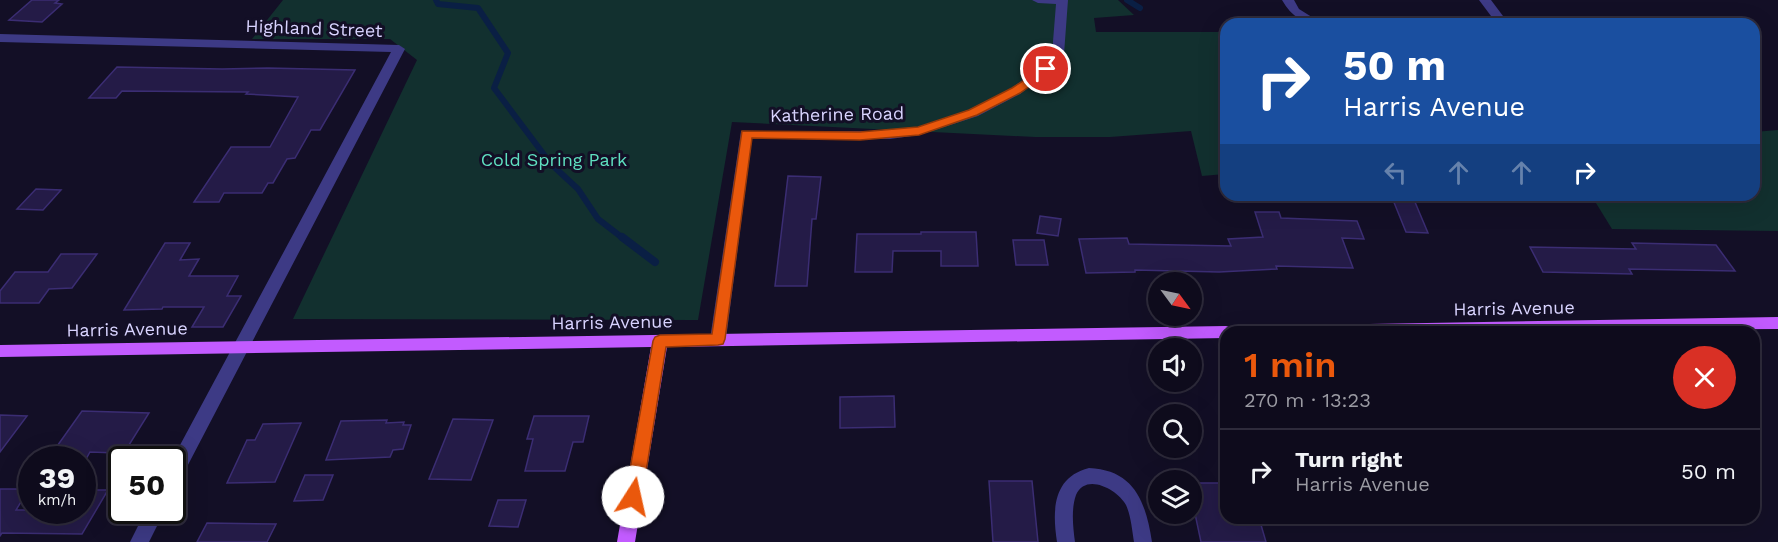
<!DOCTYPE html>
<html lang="en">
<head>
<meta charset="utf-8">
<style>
  :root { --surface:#0e0b1c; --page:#1c1929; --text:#f1f3f6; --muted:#9b9ba3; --line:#2e2b3b; --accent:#ea580c }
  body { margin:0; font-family:"Work Sans",sans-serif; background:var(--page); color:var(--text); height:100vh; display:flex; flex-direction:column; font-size:22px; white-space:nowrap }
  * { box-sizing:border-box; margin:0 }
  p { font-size:20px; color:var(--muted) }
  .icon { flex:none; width:33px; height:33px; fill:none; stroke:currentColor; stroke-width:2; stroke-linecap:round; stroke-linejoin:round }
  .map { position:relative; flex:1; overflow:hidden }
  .panel { position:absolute; left:1220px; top:326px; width:540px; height:198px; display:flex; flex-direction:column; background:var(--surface); border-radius:18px; box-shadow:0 6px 24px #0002,0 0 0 2px var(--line) }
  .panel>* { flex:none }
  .banner { position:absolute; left:1220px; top:18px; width:540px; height:183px; border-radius:18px; box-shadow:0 6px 24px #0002,0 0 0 2px var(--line); background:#1a4fa0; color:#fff; overflow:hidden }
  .needle { width:39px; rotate:123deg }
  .fabs { position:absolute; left:1148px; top:272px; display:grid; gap:12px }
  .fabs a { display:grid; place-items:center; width:54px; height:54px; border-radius:50%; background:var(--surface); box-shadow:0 6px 24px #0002,0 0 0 2px var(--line); font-size:30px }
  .speed { position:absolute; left:18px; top:446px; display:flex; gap:12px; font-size:30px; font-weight:700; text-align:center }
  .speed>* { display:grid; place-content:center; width:78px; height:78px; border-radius:50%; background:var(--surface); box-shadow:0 6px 24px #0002,0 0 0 2px var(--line); line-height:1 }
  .speed small { font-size:15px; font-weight:400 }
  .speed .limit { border:3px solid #111; border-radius:9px; background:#fff; color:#111 }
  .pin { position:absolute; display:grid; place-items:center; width:51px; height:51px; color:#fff; margin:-26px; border:3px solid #fff; border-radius:50%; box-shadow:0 2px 6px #0007 }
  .me { position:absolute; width:66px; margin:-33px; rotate:10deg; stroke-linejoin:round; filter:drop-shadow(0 0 4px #0008) }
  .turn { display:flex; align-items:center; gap:21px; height:126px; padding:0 24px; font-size:27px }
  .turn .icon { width:78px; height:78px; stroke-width:2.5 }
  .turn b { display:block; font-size:42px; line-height:51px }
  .lanes { display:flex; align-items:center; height:57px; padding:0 24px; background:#0003; justify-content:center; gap:30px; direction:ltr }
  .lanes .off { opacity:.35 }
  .round { display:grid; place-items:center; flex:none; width:63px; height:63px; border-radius:32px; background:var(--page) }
  .summary { display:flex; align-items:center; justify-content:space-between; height:102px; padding:0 24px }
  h1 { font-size:36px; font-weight:600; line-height:45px; color:var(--accent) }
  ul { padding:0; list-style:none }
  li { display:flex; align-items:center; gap:18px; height:84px; padding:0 24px; border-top:2px solid var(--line) }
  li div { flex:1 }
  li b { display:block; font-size:22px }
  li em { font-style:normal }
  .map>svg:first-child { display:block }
  .green { fill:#12302f }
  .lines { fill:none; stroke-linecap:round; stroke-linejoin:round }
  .stream-far1 { stroke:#0a1f44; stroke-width:6 }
  .stream { stroke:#0a1f44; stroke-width:8 }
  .building { fill:#241b47; stroke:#3b2d73; stroke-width:1.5 }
  .minor { fill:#3d3a85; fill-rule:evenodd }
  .major { fill:#c25bff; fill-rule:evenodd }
  .route { fill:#ea580c; stroke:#983908; stroke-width:1.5 }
  .labels { text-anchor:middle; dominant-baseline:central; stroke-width:6; stroke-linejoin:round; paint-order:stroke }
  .street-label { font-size:18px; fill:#d9d4ff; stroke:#130f26 }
  .park-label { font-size:18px; fill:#5fe0c0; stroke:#130f26 }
</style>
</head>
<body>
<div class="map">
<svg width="1778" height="542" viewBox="0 0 1778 542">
  <rect width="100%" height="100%" fill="#130f26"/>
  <path class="green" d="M 283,0 L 1118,0 L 1134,15 L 1094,18 L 1096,32 L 1225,32 L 1225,174 L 1202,176 L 1191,131 L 1110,137 L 1035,137 L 732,122 L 698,320 L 293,319 L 417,60 L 390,39 L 252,39 Z
    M 1778,130 L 1778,231 L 1612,229 L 1591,195 L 1754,195 L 1754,132 Z"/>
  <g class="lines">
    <path class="stream-far1" d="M 436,0 L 438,4 L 478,8 L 508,53 L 494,88 L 551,164 L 578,189 L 598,219 L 624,239
      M 1127,0 L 1140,8"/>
    <path class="stream" d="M 622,237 L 655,262"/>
  </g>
  <path class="building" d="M 32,0 L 59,0 L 55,3 L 62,4 L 42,22 L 9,20 Z
    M 117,67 L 222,69 L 268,68 L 355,70 L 320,130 L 311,130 L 295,158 L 287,159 L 273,183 L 268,183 L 262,193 L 224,193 L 219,202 L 194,202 L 231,147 L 270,147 L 298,97 L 246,94 L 248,92 L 122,91 L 116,98 L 89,98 Z
    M 788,176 L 821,177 L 816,219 L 812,219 L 807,286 L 775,286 Z
    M 36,189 L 61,190 L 43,210 L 17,209 Z
    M 1391,195 L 1412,195 L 1428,233 L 1406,232 Z
    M 1255,212 L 1279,212 L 1281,218 L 1357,221 L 1364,239 L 1342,238 L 1353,268 L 1276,266 L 1277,269 L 1219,272 L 1135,270 L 1135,272 L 1086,273 L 1079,239 L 1127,238 L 1129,244 L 1231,246 L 1228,239 L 1263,237 Z
    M 1040,216 L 1061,219 L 1058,236 L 1037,233 Z
    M 921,232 L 976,232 L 978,266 L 941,266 L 941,251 L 893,251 L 892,272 L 855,272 L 857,234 L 921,234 Z
    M 1013,240 L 1044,240 L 1048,265 L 1016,265 Z
    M 165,243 L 190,243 L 180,260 L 199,259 L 189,276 L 238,276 L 227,296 L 241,296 L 223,327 L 192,327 L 204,307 L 163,307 L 162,309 L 124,310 Z
    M 1632,243 L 1716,245 L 1735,271 L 1629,269 L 1632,274 L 1543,272 L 1530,247 L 1636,249 Z
    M 61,254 L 97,254 L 72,288 L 49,289 L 39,303 L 0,303 L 0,291 L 15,272 L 48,272 Z
    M 894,396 L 895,427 L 840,428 L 840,397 Z
    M 82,411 L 149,413 L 129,445 L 123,445 L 117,453 L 90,452 L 86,459 L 55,459 L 62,449 L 55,449 Z
    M 0,415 L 27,416 L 0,452 Z
    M 534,416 L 589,416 L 583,442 L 573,442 L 565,471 L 525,471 L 533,439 L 527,439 Z
    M 453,419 L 493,420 L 471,480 L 429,479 Z
    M 387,420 L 386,423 L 404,422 L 403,425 L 411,425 L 403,449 L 393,450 L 390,457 L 326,460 L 341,421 Z
    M 301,423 L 275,482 L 227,483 L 247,440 L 255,440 L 263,424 Z
    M 305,475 L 333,475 L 323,500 L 294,501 Z
    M 989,481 L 1032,481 L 1038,542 L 993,542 Z
    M 1191,483 L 1226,483 L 1226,518 L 1259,518 L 1266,542 L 1201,542 L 1191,495 Z
    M 0,489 L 29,489 L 16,510 L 82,510 L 82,490 L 108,490 L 82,534 L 2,533 L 0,536 Z
    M 498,500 L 526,500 L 518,527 L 489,526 Z
    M 207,523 L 276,524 L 267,542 L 197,542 Z"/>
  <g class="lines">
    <path class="minor" d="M 1032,0 L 1068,0 L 1064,54 L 1058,65 L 1020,94 L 978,116 L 919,135 L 890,139 L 752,138 L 726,339 L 724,344 L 718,345 L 712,344 L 710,339 L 741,131 L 890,131 L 918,127 L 968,110 L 1012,88 L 1049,60 L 1052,54 L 1056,4 L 1038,3 Z
      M 1282,0 L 1294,0 L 1299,9 L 1323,24 C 1303,24 1292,17 1282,0 Z
      M 1479,0 L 1491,0 L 1509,24 L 1497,24 Z
      M 0,34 L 399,45 L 405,49 L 178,484 L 172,486 L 172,460 L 391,52 L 0,42 Z
      M 1089,468 C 1135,470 1146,503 1152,542 L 1134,542 C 1132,530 1131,516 1126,505 C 1118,490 1086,472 1076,495 C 1071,509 1073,527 1075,542 L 1057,542 C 1052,510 1053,477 1089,468 Z
      M 146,510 L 165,510 L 149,542 L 130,542 Z"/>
    <path class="major" d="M 1778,317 L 1778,329 L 1243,332 L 1245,328 L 1251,326 Z
      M 1226,326 L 1232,328 L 1234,332 L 1226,332 L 1226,338 L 667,347 L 635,542 L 617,542 L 651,347 L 0,357 L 0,345 Z"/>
  </g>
  <path class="route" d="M 1046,66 L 1052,69 L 1050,72 L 1020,93 L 977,115 L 919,135 L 860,140 L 752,138 L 725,339 L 723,344 L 718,345 L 666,347 L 642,497 L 639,503 L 633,505 L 628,503 L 625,497 L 653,341 L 655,337 L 660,335 L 712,334 L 742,131 L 860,132 L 918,127 L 969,110 L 1012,88 Z"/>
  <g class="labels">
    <g class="street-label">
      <text transform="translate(314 28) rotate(2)">Highland Street</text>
      <text transform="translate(837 114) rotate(-1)">Katherine Road</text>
      <text transform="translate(1514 308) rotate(-1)">Harris Avenue</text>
      <text transform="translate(612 322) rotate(-1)">Harris Avenue</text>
      <text transform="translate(127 329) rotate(-1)">Harris Avenue</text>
    </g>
    <g class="park-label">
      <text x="554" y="159">Cold Spring Park</text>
    </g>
  </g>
</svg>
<div class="fabs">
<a><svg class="needle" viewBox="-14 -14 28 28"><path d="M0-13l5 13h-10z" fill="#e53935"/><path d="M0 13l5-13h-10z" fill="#9b9ba3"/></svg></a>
<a><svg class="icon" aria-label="sound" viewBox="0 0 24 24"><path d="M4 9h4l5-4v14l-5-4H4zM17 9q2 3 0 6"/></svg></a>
<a><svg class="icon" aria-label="search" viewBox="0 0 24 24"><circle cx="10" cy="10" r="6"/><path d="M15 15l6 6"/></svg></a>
<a><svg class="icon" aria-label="layers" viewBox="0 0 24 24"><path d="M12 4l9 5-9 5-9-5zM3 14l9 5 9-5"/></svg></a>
</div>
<div class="speed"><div>39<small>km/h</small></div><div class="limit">50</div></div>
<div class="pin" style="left:1046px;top:69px;background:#d93025"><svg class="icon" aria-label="arrive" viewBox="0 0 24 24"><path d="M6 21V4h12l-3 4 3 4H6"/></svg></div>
<svg class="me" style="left:633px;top:497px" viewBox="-20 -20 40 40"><circle r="19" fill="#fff"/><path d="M0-13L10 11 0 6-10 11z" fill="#ea580c"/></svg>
<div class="banner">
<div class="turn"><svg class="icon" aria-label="right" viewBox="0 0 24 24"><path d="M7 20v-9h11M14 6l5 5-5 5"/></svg><div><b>50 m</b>Harris Avenue</div></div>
<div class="lanes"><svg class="icon off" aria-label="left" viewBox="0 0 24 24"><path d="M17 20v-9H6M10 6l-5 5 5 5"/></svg><svg class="icon off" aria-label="ahead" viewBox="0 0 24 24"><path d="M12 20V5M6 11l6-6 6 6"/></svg><svg class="icon off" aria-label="ahead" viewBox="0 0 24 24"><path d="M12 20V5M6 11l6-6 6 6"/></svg><svg class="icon" aria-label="right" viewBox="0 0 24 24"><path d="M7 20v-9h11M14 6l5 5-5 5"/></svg></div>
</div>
<section class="panel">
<div class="summary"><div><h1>1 min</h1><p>270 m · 13:23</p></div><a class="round" style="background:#d93025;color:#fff"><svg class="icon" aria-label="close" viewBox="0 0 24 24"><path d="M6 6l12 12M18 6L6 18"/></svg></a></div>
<ul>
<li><svg class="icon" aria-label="right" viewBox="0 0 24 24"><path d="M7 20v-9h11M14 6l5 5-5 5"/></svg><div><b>Turn right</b><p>Harris Avenue</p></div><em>50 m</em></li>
</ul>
</section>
</div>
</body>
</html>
